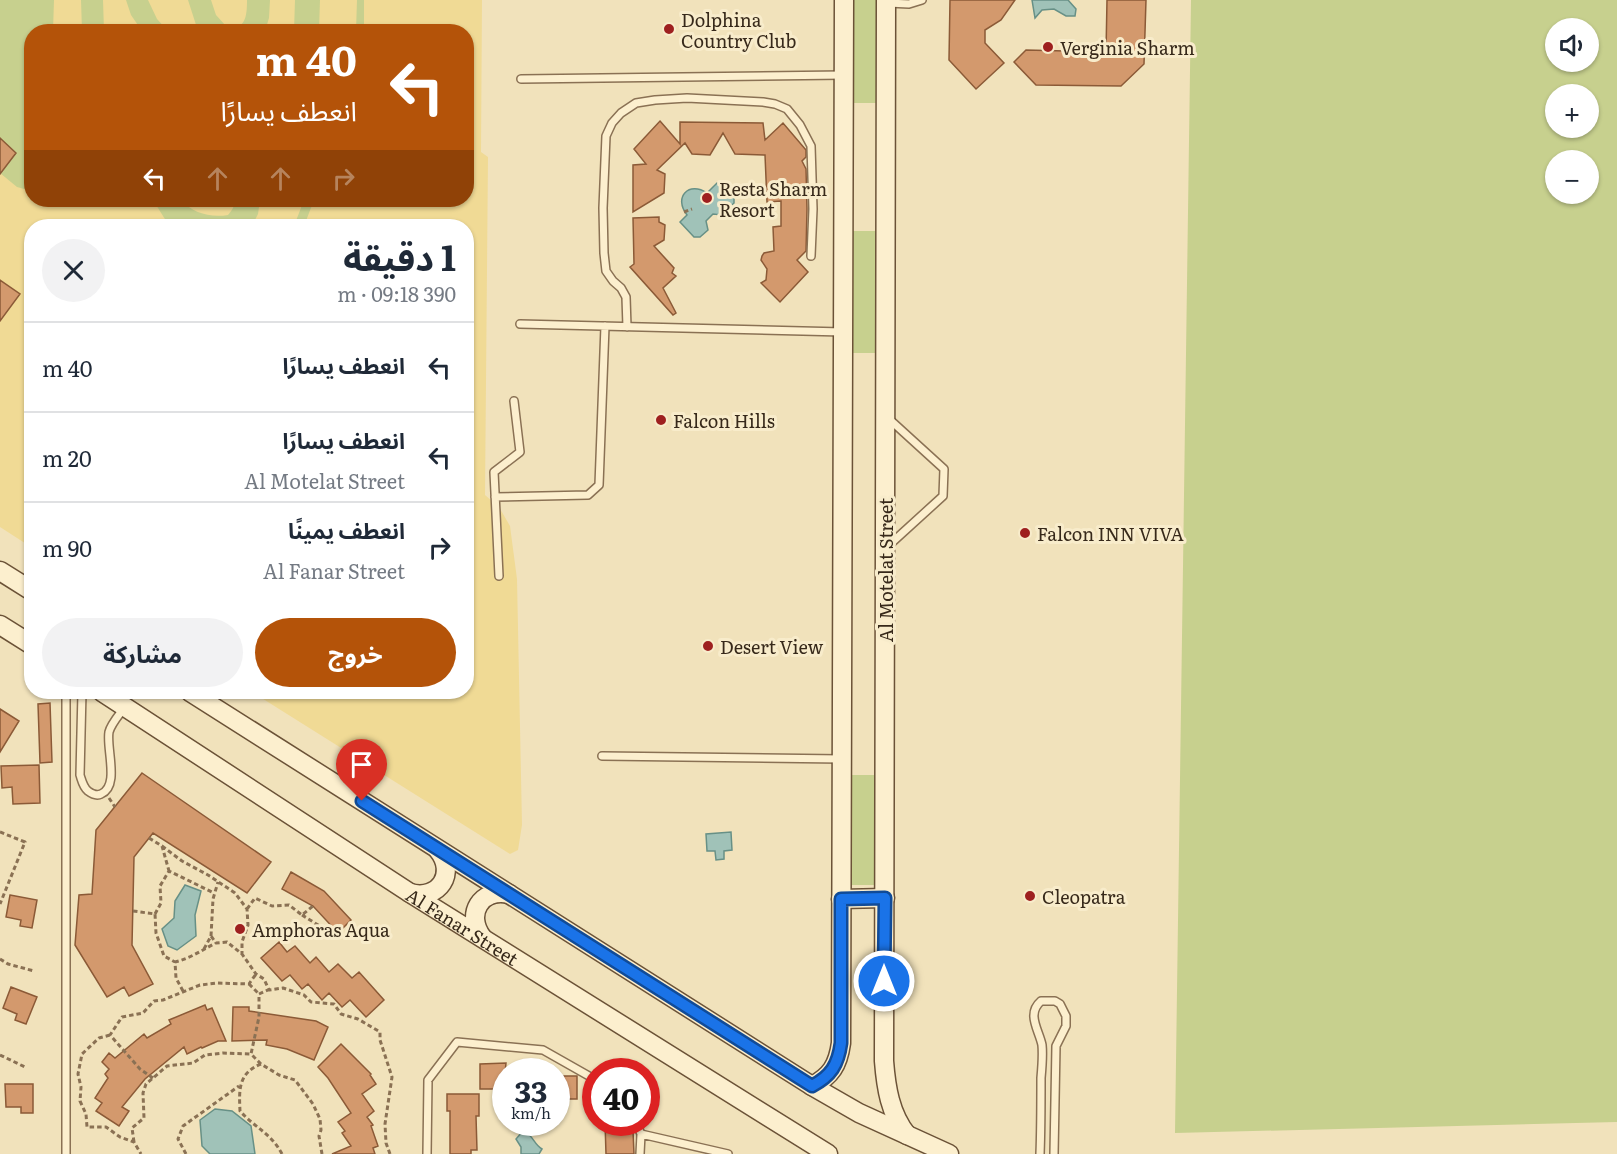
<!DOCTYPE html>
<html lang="ar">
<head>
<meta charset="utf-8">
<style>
  :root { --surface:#fff; --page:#f2f2f3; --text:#1f2937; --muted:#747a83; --line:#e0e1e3; --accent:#b45309 }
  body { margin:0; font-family:Literata,"Noto Sans Arabic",serif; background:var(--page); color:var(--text); direction:rtl; height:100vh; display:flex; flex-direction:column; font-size:22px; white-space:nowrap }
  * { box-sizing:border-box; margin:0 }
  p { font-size:20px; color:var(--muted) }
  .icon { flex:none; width:33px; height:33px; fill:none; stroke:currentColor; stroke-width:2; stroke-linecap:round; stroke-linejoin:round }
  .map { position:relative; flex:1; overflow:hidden; direction:ltr }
  .side { position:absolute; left:24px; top:219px; width:450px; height:480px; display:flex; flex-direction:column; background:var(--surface); border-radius:24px; box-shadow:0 2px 4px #0004; direction:rtl }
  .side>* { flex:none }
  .guide { position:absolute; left:24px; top:24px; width:450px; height:183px; border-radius:24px; box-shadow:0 2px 4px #0004; direction:rtl; background:#b45309; color:#fff; overflow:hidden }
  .controls { position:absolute; left:1545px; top:18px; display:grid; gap:12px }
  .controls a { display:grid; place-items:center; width:54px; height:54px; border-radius:50%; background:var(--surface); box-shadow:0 2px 4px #0004; font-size:30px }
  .speed { position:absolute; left:492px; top:1058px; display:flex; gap:12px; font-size:30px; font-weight:700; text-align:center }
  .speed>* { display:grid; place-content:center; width:78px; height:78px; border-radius:50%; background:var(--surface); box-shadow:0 2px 4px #0004; line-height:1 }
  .speed small { font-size:15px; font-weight:400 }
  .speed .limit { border:9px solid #d22; background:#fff; color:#111 }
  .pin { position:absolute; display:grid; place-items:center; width:51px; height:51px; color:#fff; margin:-62px -26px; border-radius:50% 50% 50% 0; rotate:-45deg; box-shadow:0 0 6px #0007 }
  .pin .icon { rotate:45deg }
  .me { position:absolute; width:66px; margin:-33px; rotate:0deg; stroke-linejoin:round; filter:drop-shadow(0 0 4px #0008) }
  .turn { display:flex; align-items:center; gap:21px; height:126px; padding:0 18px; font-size:27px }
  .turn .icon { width:78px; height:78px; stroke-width:2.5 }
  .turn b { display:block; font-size:42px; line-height:51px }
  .lanes { display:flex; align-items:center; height:57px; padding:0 18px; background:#0003; justify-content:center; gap:30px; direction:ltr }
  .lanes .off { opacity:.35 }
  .round { display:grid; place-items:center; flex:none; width:63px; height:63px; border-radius:32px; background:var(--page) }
  .overview { display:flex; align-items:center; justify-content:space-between; height:102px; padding:0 18px }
  h1 { font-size:36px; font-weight:700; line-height:45px }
  .primary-button { display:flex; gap:12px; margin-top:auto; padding:12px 18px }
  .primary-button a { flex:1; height:69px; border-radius:36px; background:var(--accent); color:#fff; font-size:24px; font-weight:700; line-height:69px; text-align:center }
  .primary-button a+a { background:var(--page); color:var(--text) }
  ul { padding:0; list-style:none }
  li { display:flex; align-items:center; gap:18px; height:90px; padding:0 18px; border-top:2px solid var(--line) }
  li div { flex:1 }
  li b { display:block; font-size:22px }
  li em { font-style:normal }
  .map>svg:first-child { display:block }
  .green { fill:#c7d08e; fill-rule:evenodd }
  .sand { fill:#f0da95 }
  .water { fill:#a0c2b8; stroke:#679086; stroke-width:1.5 }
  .building { fill:#d3996d; stroke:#8b5a37; stroke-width:1.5 }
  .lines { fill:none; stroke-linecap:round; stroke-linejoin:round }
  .lane-casing { stroke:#8a7154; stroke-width:10 }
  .secondary-casing { stroke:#6b5237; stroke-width:21 }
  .path { stroke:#8a7154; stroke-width:3; stroke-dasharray:4.5 3; stroke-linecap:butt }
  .lane { stroke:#fcefce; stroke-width:7 }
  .secondary { stroke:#fcefce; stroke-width:18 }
  .route-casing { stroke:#114b97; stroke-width:15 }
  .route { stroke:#1a73e8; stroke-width:10 }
  .poi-dot { fill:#9e201f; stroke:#f8eccb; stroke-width:2 }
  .labels { text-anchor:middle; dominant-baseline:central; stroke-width:6; stroke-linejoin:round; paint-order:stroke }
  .poi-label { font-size:18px; fill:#37291a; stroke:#f8eccb; text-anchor:start }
  .street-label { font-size:18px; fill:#37291a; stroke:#f8eccb }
</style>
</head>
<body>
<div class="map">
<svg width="1617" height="1154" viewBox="0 0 1617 1154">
  <rect width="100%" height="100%" fill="#f1e2bb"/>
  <path class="green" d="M 0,0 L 384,0 L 383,31 L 32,32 L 32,200 L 333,200 L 324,226 L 32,226 L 0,496 Z
    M 852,0 L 878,0 L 878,103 L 853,103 Z
    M 1191,0 L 1617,0 L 1617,1122 L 1175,1133 ZM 1556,28 L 1588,28 L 1588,62 L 1556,62 ZM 1556,94 L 1588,94 L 1588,128 L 1556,128 ZM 1556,160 L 1588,160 L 1588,194 L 1556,194 Z
    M 853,231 L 878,231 L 878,353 L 852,353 Z
    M 851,775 L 875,775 L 875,885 L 851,885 Z"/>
  <path class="sand" d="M 54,0 L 81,0 L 82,31 L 53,31 Z
    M 103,0 L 126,0 L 131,15 L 142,31 L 104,31 Z
    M 148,0 L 188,0 L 198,31 L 168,31 L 157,19 Z
    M 211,0 L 247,0 C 247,15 246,32 226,26 L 216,15 Z
    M 270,0 L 295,0 L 294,31 L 265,31 L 269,18 Z
    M 320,0 L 357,0 L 356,31 L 319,31 Z
    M 364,0 L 482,0 L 481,152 L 488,157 L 485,495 L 499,507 L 510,526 L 517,579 L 522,825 L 518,850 L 510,854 L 252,692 L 466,692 L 466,226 L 304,226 L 314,200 L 466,200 L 466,32 L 364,31 Z
    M 0,173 L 17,187 L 31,191 L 32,200 L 45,200 L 57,206 L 64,205 L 66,200 L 153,200 L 168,224 L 173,226 L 32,226 L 31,547 L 0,527 Z
    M 181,200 L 235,200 C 235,206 232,210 228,215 C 210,218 193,213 181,200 Z
    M 260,200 L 304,200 L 294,226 L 252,226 L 258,214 Z"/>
  <path class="water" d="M 1032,0 L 1068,0 L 1076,9 L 1075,16 L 1066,16 L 1054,9 L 1042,10 L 1035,18 Z
    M 717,183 L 721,184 L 734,198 L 734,203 L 722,215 L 713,214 L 706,221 L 708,230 L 700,237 L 694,237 L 680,222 L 687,215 C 673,197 689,181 707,193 Z
    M 731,832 L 732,850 L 724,851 L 724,859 L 716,860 L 715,851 L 707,851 L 706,834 Z
    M 185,885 L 201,891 L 195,915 L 196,936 L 177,950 L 168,946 L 162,929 L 174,918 L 175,901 Z
    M 215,1109 L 232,1111 L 251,1126 L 255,1154 L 210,1154 L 202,1146 L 200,1120 Z
    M 522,1132 C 533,1133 533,1144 542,1149 L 539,1154 L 521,1154 L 521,1147 L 516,1139 Z"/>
  <path class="building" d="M 950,0 L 1015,0 L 1001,20 L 985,30 L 985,43 L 1004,63 L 976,89 L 949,60 Z
    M 1107,0 L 1146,0 L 1144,64 L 1121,86 L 1036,85 L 1014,62 L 1026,50 L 1106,52 Z
    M 660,121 L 680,144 L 680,122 L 763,123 L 765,140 L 783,123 L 806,150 L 806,157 L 802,161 L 806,169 L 807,209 L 806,251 L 797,260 L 808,272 L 780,302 L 761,283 L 766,280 L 767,269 L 761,260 L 762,256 L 764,253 L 774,251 L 773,227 L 781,226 L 781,201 L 767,202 L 765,155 L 735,154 L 723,133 L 710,155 L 692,154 L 685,143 L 657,170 L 665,174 L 664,193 L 633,212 L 633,165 L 646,164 L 634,149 Z
    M 0,138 L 16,153 L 0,174 Z
    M 659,217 L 659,222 L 665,225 L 664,240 L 654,246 L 674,268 L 672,273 L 676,276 L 663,288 L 676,313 L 673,315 L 630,267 L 634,264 L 633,218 Z
    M 0,280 L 20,294 L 0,321 Z
    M 50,703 L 52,762 L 40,763 L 38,704 Z
    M 0,709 L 19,721 L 0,752 Z
    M 39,765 L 40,803 L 13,804 L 12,787 L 2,788 L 1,766 Z
    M 142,773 L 271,862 L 247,893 L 153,833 L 134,857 L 132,945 L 153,984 L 129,996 L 124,987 L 107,997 L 75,945 L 79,895 L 92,894 L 96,830 Z
    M 291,872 L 324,891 L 351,920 L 338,933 L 313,906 L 282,889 Z
    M 10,895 L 37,900 L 32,928 L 20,926 L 21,920 L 6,917 Z
    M 279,942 L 287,952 L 295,946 L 310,963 L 316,957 L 329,972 L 338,964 L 352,978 L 359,972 L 384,1000 L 366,1017 L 350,1000 L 342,1007 L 329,993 L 322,1000 L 308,984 L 302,989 L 290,975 L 282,981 L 261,958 Z
    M 11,987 L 37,997 L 26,1024 L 15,1020 L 17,1014 L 3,1008 Z
    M 205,1005 L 207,1010 L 212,1008 L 226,1041 L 218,1041 L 202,1048 L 201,1047 L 187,1054 L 184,1047 L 145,1079 L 122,1107 L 129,1111 L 119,1126 L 96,1111 L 102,1103 L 95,1098 L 108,1078 L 105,1074 L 109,1069 L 102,1062 L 109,1053 L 115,1058 L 144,1034 L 147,1038 L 171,1024 L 169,1020 Z
    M 233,1007 L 249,1007 L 249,1011 L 316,1021 L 328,1027 L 314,1060 L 287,1049 L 266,1045 L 267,1040 L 232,1041 Z
    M 341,1044 L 371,1074 L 370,1075 L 376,1084 L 362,1094 L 374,1111 L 367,1117 L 373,1125 L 371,1126 L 378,1146 L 373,1148 L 375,1154 L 332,1154 L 351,1146 L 342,1133 L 345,1131 L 338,1122 L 351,1113 L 328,1078 L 318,1067 Z
    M 506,1063 L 504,1084 L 496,1084 L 496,1089 L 480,1089 L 480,1064 Z
    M 556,1076 L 577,1076 L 577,1099 L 559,1099 L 559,1095 L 556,1095 Z
    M 5,1084 L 33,1084 L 33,1113 L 21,1113 L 21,1107 L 6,1107 Z
    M 447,1094 L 479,1094 L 479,1116 L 476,1116 L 477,1150 L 471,1150 L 471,1154 L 450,1154 L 450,1111 L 447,1111 Z
    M 605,1122 L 630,1122 L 633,1131 L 634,1154 L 606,1154 Z"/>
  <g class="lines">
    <g class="lane-casing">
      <path id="lane" d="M 888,3 L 909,4 L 922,0
        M 521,79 L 844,75
        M 520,324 L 843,332
        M 627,327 L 626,297 L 621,288 L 613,281 L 606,271 L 604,253 L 603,208 L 606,136 L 612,123 L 621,113 L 636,103 L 655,100 L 687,98 L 763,102 L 775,104 L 787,109 L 800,125 L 811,146 L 813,209 L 811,256
        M 495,497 L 588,495 L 599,485 L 605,326
        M 887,547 L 943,496 L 944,469 L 888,418
        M 499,576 L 494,472 L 520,452 L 514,401
        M 66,692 L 66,1154
        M 82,692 L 80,775 C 82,781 83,787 88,791 C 92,794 97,796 101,794 C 120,786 106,749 109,732 C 111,724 119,715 124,708
        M 602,756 L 842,759
        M 636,1122 L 641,1134 L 640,1154
        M 641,1134 L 728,1154
        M 427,1154 L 428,1080 L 457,1042 L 543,1050 L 596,1080
        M 1040,1154 C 1041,1129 1041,1103 1041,1078 C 1042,1067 1043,1055 1042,1045 C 1039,1030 1026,1014 1041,1001 L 1055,1001 L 1060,1004 L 1066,1016 L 1066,1026 L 1056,1046 L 1054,1154"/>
    </g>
    <g class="secondary-casing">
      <g id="secondary">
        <path d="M 886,0 L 884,1061 C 886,1087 890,1114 907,1135"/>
        <path d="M 0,571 L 32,591"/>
        <path d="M 0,625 L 32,645"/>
        <path id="s1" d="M 102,692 L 410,893 L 828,1154"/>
        <path d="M 190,692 L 812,1086 L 859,1113 L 949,1154"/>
        <path d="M 410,893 C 439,901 457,873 438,850"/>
        <path d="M 841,899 L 885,898"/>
        <path d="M 482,937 C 465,914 481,888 509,894"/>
        <path d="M 812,1086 C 831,1076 838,1065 841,1043 L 844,0"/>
      </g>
    </g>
    <path class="path" d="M 684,212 L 692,209
      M 109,798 L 115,807
      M 0,832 L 25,842 L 0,904
      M 149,838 L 162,846 L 169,871
      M 162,846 L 182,861 L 208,875 L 235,893 L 247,909 L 248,925 L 242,942 L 242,954
      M 247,909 L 255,898 L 272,906 L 289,905 L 302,915 L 313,906
      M 133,911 L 155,914 L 156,933 L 164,956 L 175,962
      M 155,914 L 161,903 L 160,886 L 169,871 L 214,893
      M 302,915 L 331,933
      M 211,936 L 213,899 L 218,882
      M 204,949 L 211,936 L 216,943 L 227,942 L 242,954 L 256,974 L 264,979 L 269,990 L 283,988 L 304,995 L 311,1002 L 334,1004 L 341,1014 L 358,1019 L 380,1032 L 380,1040 L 392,1077 L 385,1124 L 386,1143 L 390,1154
      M 0,959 L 8,964 L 34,971
      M 249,984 L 259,994
      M 183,991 L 176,978 L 175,962 C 191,958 202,950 216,943
      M 110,1035 L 99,1038 L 82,1054 L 78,1074 L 81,1087 L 80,1101 L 86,1114 L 87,1127 L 106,1127 L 120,1137 L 134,1142 L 141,1154
      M 0,1055 L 27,1068
      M 261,1064 L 251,1054 L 259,1017 L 259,994 L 268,990
      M 153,1078 L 140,1069 L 110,1035 L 122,1017 L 143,1013 L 154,1001 L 163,1000 L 200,985 L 217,983 L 249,984 L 256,974
      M 134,1142 L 132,1128 L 144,1118 L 143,1093 L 146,1084 L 167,1066 L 193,1063 L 205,1055 L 223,1053 L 251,1054
      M 186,1154 L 178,1139 L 183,1126 L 239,1086
      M 282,1154 C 271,1133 255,1128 240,1111 C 239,1090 238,1073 261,1064 L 279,1075 L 295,1080 L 313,1104 L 320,1119 L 321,1130 L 319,1136 L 322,1154"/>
    <use href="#lane" class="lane"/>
    <use href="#secondary" class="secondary"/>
  </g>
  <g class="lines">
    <g class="route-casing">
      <path id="route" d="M 362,801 L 812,1086 C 831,1076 838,1065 841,1043 L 841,899 L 885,898 L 884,981"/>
    </g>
    <use href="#route" class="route"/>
  </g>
  <g class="poi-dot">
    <circle cx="669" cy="29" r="6"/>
    <circle cx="1048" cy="47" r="6"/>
    <circle cx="707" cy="198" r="6"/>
    <circle cx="661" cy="420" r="6"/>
    <circle cx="1025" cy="533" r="6"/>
    <circle cx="708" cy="646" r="6"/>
    <circle cx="1030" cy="896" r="6"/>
    <circle cx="240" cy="929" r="6"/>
  </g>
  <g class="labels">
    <g class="poi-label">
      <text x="681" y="19">Dolphina<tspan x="681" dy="21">Country Club</tspan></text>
      <text x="1060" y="47">Verginia Sharm</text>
      <text x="719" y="188">Resta Sharm<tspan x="719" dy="21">Resort</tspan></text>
      <text x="673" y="420">Falcon Hills</text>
      <text x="1037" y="533">Falcon INN VIVA</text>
      <text x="720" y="646">Desert View</text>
      <text x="1042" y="896">Cleopatra</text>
      <text x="252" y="929">Amphoras Aqua</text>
    </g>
    <g class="street-label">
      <text transform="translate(885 570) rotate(-90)">Al Motelat Street</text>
      <text stroke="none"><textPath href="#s1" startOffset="430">Al Fanar Street</textPath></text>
    </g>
  </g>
</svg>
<div class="controls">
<a><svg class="icon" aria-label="sound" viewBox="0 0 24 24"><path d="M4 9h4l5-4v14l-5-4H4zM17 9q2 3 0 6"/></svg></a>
<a>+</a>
<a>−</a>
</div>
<div class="speed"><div>33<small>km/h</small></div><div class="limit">40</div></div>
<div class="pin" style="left:362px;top:801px;background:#d93025"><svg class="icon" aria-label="arrive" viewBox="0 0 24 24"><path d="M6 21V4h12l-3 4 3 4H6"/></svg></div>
<svg class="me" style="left:884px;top:981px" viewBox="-20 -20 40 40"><circle r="17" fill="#1a73e8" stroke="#fff" stroke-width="3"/><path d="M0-11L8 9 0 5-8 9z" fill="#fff"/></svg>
<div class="guide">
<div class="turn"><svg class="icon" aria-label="left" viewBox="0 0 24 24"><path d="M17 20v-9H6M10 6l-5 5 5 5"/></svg><div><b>40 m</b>انعطف يسارًا</div></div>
<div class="lanes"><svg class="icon" aria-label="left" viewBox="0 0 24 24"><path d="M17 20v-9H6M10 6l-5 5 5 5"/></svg><svg class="icon off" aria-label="ahead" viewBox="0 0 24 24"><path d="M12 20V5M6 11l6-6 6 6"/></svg><svg class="icon off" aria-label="ahead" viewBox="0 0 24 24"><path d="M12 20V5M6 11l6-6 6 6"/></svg><svg class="icon off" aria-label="right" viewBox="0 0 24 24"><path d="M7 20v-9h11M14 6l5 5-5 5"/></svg></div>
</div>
<section class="side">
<div class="overview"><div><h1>1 دقيقة</h1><p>390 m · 09:18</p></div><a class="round"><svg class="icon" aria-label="close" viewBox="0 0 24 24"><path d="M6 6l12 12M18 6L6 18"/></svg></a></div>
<ul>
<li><svg class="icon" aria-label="left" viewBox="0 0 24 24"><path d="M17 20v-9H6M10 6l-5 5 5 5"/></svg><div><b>انعطف يسارًا</b></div><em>40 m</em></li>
<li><svg class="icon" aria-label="left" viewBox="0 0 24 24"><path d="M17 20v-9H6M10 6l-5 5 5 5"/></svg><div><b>انعطف يسارًا</b><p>Al Motelat Street</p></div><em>20 m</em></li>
<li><svg class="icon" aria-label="right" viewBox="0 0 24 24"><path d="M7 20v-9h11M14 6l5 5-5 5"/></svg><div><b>انعطف يمينًا</b><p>Al Fanar Street</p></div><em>90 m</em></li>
</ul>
<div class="primary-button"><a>خروج</a><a>مشاركة</a></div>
</section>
</div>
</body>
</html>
